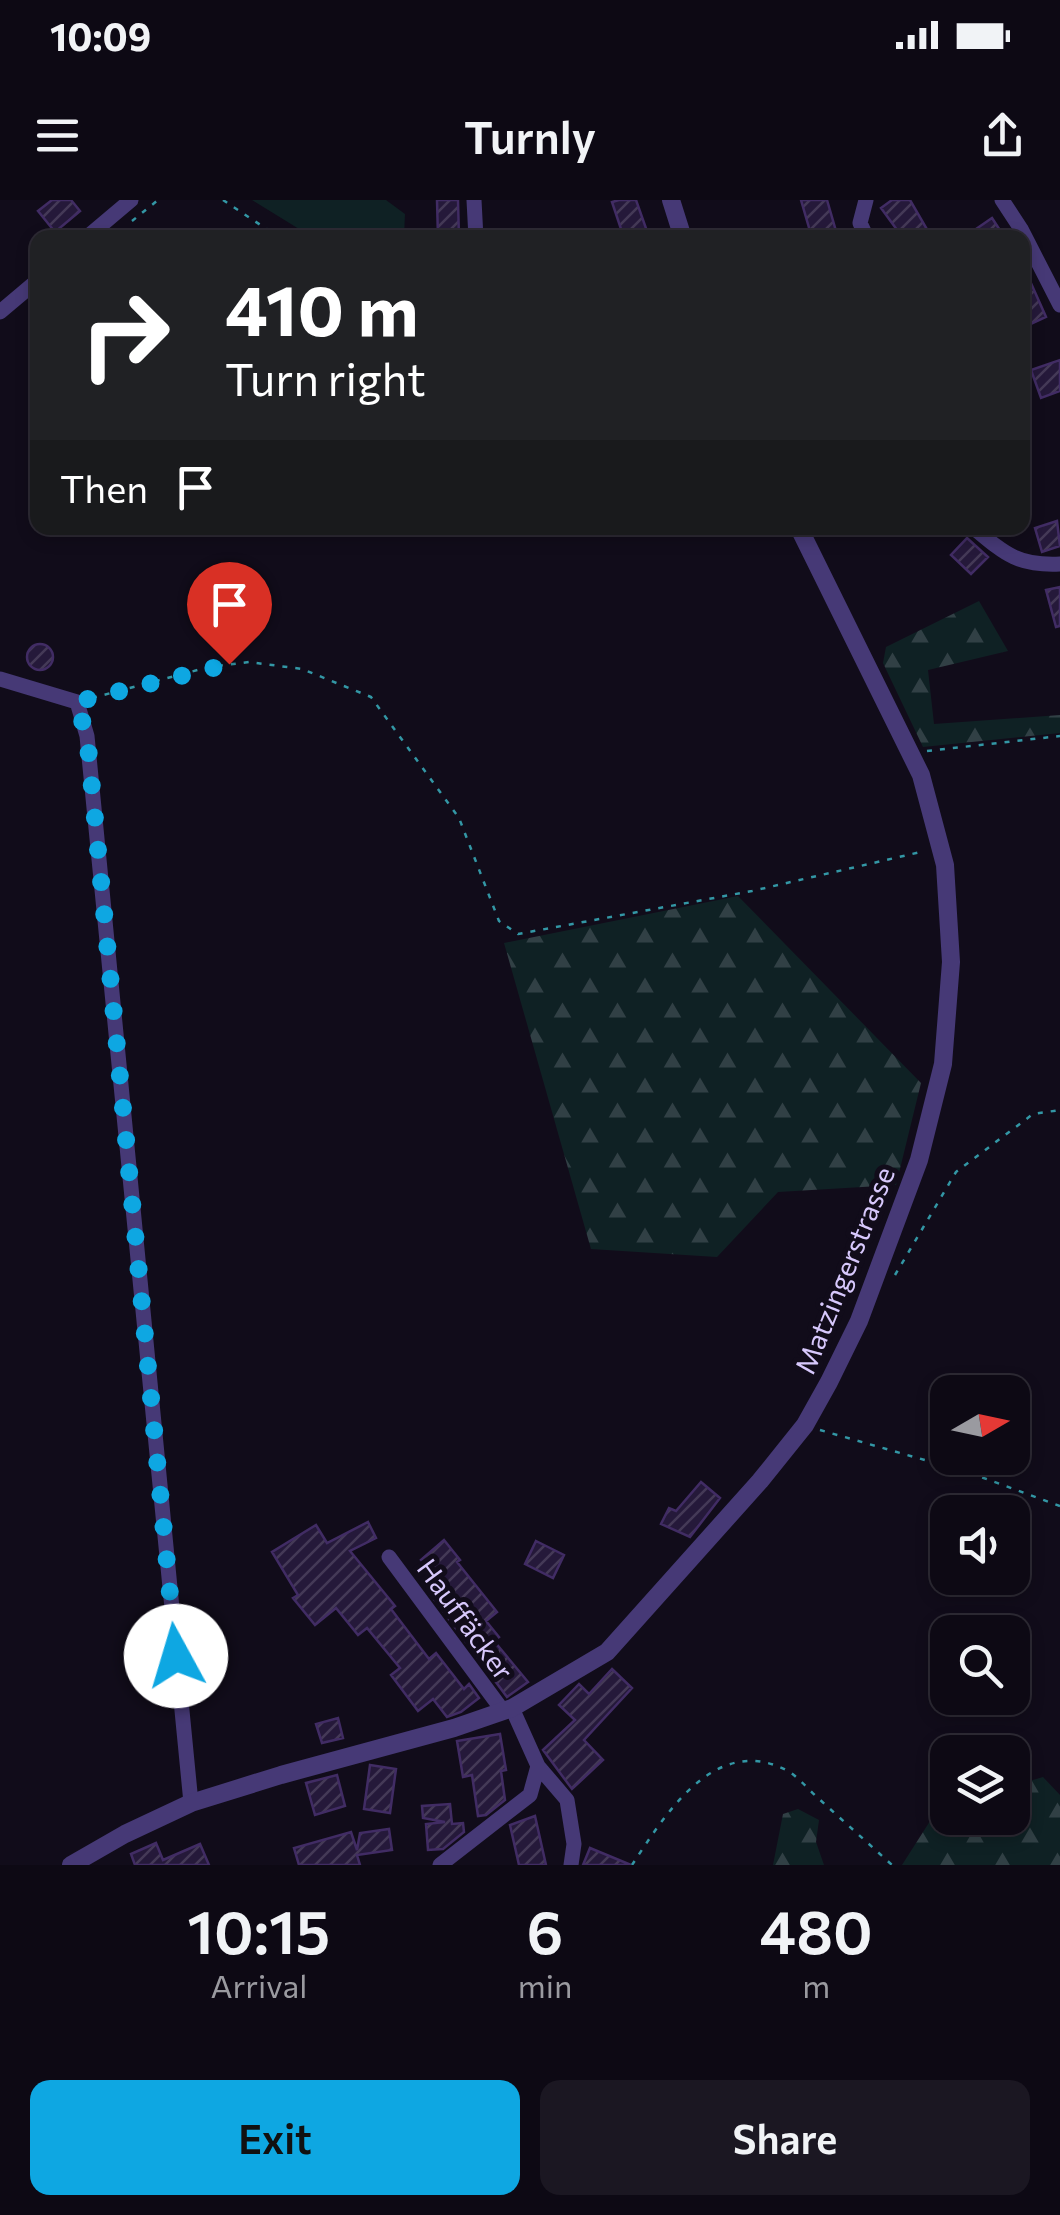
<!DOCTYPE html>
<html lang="en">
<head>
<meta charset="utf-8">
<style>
  :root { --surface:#0d0914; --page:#1b1722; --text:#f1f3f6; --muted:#9a9aa0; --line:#2d2a34; --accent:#0ea7e2 }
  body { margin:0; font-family:Commissioner,sans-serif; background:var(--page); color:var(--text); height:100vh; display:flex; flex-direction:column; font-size:38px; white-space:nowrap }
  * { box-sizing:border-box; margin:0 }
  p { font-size:32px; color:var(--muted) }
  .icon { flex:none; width:55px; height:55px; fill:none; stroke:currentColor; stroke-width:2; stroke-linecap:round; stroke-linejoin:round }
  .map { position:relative; height:1665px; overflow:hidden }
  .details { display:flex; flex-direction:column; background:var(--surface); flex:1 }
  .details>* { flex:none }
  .banner { position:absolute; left:30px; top:30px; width:1000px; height:305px; border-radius:20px; box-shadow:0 5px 15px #0003,0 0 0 2px var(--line); background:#202124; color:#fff; overflow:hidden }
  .needle { width:65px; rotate:81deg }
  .buttons { position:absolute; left:930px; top:1175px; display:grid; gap:20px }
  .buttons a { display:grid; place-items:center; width:100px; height:100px; border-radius:20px; background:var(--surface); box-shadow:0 5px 15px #0003,0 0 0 2px var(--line); font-size:50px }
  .pin { position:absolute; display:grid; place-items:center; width:85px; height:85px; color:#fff; margin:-102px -42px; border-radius:50% 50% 50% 0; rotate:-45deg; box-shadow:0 0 10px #0007 }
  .pin .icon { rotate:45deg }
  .me { position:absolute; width:110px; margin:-55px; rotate:354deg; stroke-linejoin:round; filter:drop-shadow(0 0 8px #0008) }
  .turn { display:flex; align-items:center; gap:35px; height:210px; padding:0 30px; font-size:45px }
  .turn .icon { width:130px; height:130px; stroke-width:2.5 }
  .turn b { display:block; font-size:70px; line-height:85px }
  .then { display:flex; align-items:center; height:95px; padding:0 30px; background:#0003; gap:20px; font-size:38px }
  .eta { display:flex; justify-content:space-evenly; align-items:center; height:170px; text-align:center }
  .eta b { font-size:60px; font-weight:600; line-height:70px }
  .button { display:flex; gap:20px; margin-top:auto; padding:20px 30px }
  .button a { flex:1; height:115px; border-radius:20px; background:var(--accent); color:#111; font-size:40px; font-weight:600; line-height:115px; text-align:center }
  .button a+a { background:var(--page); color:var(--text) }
  .status { display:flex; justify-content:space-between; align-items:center; height:70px; padding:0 50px; background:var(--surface); direction:ltr }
  .status svg { height:28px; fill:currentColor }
  header { display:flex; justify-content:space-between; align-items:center; height:130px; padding:0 30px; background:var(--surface); font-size:45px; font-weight:600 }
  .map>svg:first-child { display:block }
  .forest { fill:url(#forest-firs) }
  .park { fill:#0f2124 }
  .building { fill:url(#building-hatch); stroke:#412c64; stroke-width:2.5 }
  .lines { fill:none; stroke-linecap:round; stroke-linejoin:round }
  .path { stroke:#3397a5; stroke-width:2.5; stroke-dasharray:5 8; stroke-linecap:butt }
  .minor { stroke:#463976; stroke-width:15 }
  .tertiary { stroke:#463976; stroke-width:18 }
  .route { stroke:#0ea7e2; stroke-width:18; stroke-dasharray:0 32.4 }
  .labels { text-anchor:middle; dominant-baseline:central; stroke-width:10; stroke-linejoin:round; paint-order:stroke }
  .street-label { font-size:28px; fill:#d7c8fc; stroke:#110c1a }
</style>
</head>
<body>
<div class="status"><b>10:09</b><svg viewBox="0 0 49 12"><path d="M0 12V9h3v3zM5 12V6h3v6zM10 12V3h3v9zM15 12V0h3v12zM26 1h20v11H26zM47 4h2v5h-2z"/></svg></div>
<header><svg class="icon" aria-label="menu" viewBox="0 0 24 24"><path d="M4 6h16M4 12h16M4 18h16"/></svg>Turnly<svg class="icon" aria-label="share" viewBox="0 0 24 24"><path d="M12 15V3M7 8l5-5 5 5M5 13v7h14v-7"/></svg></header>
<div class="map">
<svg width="1060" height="1665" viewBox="0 0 1060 1665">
  <defs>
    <pattern id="forest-firs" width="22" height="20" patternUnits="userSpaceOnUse" patternTransform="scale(2.5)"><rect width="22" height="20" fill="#0f2124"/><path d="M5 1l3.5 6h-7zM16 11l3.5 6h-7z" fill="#314045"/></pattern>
    <pattern id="building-hatch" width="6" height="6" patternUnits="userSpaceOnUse" patternTransform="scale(2.5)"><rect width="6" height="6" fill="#25193a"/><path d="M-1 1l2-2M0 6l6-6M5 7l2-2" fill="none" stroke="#443957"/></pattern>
  </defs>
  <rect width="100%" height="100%" fill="#110c1a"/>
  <path class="forest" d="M 979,401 L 1008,451 L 928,470 L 934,524 L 1060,515 L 1060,533 L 923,547 L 883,463 L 886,447 Z
    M 738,696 L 921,883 L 896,985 L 778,992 L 717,1057 L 591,1049 L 504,743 Z
    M 1043,1577 L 1060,1595 L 1060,1665 L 902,1665 L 932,1618 L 947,1609 L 948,1618 L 1012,1618 L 1013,1586 Z
    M 798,1609 L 819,1620 L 816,1642 L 824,1665 L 773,1665 L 783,1614 Z"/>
  <path class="park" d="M 252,0 L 386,0 L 405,14 L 404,37 L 312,37 Z"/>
  <path class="building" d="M 52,0 L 71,0 L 80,11 L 55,32 L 38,11 Z
    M 437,0 L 458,0 L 459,38 L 438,38 Z
    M 619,0 L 636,0 L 648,34 L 624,38 L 612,2 Z
    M 801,0 L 827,0 L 838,38 L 812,38 Z
    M 892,0 L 910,0 L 932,38 L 903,38 L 881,8 Z
    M 992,18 L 1005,38 L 963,38 Z
    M 1022,63 L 1046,117 L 1022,128 Z
    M 1060,160 L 1060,191 L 1041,198 L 1031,170 Z
    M 1057,321 L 1060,346 L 1042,352 L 1035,328 Z
    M 967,338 L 988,357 L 971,374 L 951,355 Z
    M 1060,387 L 1060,426 L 1056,427 L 1046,390 Z
    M27 457a13 13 0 1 1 26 0a13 13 0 1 1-26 0Z
    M 701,1282 L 720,1298 L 690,1337 L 661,1324 L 669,1308 L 676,1311 Z
    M 368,1322 L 376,1338 L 350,1351 L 395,1406 L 391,1409 L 429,1459 L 436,1453 L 464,1489 L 469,1484 L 479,1498 L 461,1512 L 447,1517 L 433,1499 L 418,1511 L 391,1475 L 400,1468 L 367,1428 L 358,1435 L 336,1408 L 315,1425 L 293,1398 L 298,1395 L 272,1352 L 316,1325 L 327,1343 Z
    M 444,1340 L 460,1360 L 457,1362 L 497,1412 L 486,1421 L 499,1437 L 494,1441 L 528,1482 L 507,1497 L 431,1395 L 442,1386 L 421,1360 Z
    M 536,1341 L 564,1355 L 553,1378 L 525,1364 Z
    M 612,1469 L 632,1488 L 584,1540 L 603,1560 L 572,1589 L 543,1550 L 575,1520 L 559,1505 L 579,1484 L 589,1494 Z
    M 338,1518 L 343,1538 L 322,1543 L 316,1524 Z
    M 500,1534 L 506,1570 L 501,1571 L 505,1600 L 486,1615 L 478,1616 L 472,1575 L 463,1577 L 457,1541 Z
    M 370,1565 L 396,1569 L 390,1613 L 364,1609 Z
    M 337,1575 L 345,1606 L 315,1615 L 306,1583 Z
    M 450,1604 L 452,1624 L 463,1623 L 464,1632 L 443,1649 L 428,1650 L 426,1624 L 445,1622 L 423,1618 L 422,1606 Z
    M 535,1616 L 546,1665 L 519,1665 L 510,1625 Z
    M 389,1629 L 392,1650 L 357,1655 L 360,1665 L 299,1665 L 294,1648 L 351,1632 L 357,1650 L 360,1633 Z
    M 156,1643 L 163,1660 L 200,1644 L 209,1665 L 135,1665 L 131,1654 Z
    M 590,1648 L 631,1665 L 583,1665 Z"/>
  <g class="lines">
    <path class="path" d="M 223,0 L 280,38
      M 132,21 L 158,0
      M 92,498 L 209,467 L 249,462 L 302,469 L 371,497 L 459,618 L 499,721 L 518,734 L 752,691 L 925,651
      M 927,551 L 1060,536
      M 895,1075 L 956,972 L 1033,914 L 1060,910
      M 820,1230 L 970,1273 L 1060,1306
      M 632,1665 C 665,1615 715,1532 788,1571 C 798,1577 808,1589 817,1597 C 842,1620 867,1642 892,1665"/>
    <path class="minor" d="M 474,0 L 476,38
      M 866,0 L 860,23 L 867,38
      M 1002,0 L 1021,29 L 1060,105
      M 86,38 L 131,0
      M 0,112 L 38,80
      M 974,328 C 1005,354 1018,366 1060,364
      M 0,479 L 77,502 L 87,536 L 191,1603
      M 389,1357 L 503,1511
      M 512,1508 L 538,1566 L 567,1600 L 574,1644 L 571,1665
      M 440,1665 L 530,1595 L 538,1566"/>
    <path class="tertiary" d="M 671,0 L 683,38
      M 71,1665 L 125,1634 L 191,1603 L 281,1575 L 454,1528 L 512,1508 L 607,1452 L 760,1281 L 805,1225 L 829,1182 L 859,1121 L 919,960 L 943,864 L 951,762 L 945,665 L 921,575 L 799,328"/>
  </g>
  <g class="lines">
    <path class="route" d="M 176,1456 L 87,536 L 76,502 L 229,464"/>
  </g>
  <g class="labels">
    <g class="street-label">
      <text transform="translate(844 1070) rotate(-68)">Matzingerstrasse</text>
      <text transform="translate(466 1419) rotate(54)">Hauffäcker</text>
    </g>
  </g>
</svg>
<div class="buttons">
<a><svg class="needle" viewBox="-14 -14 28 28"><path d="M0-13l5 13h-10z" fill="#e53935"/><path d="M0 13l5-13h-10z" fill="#9a9aa0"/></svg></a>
<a><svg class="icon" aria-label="sound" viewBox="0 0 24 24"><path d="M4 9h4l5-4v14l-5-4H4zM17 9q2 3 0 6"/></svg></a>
<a><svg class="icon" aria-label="search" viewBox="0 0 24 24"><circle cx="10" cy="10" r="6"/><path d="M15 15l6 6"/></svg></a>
<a><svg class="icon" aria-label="layers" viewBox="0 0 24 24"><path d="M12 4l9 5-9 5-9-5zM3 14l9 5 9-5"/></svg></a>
</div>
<div class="pin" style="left:229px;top:464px;background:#d93025"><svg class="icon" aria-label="arrive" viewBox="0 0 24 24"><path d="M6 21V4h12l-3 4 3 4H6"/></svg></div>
<svg class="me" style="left:176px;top:1456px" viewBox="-20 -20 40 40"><circle r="19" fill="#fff"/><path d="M0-13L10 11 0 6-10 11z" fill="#0ea7e2"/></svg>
<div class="banner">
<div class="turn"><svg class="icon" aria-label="right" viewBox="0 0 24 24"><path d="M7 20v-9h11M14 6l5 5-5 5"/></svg><div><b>410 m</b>Turn right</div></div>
<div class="then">Then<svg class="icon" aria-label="arrive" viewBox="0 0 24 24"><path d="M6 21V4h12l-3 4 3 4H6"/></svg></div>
</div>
</div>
<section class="details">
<div class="eta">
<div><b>10:15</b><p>Arrival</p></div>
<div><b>6</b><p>min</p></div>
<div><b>480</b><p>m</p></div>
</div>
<div class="button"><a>Exit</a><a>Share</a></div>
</section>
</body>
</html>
